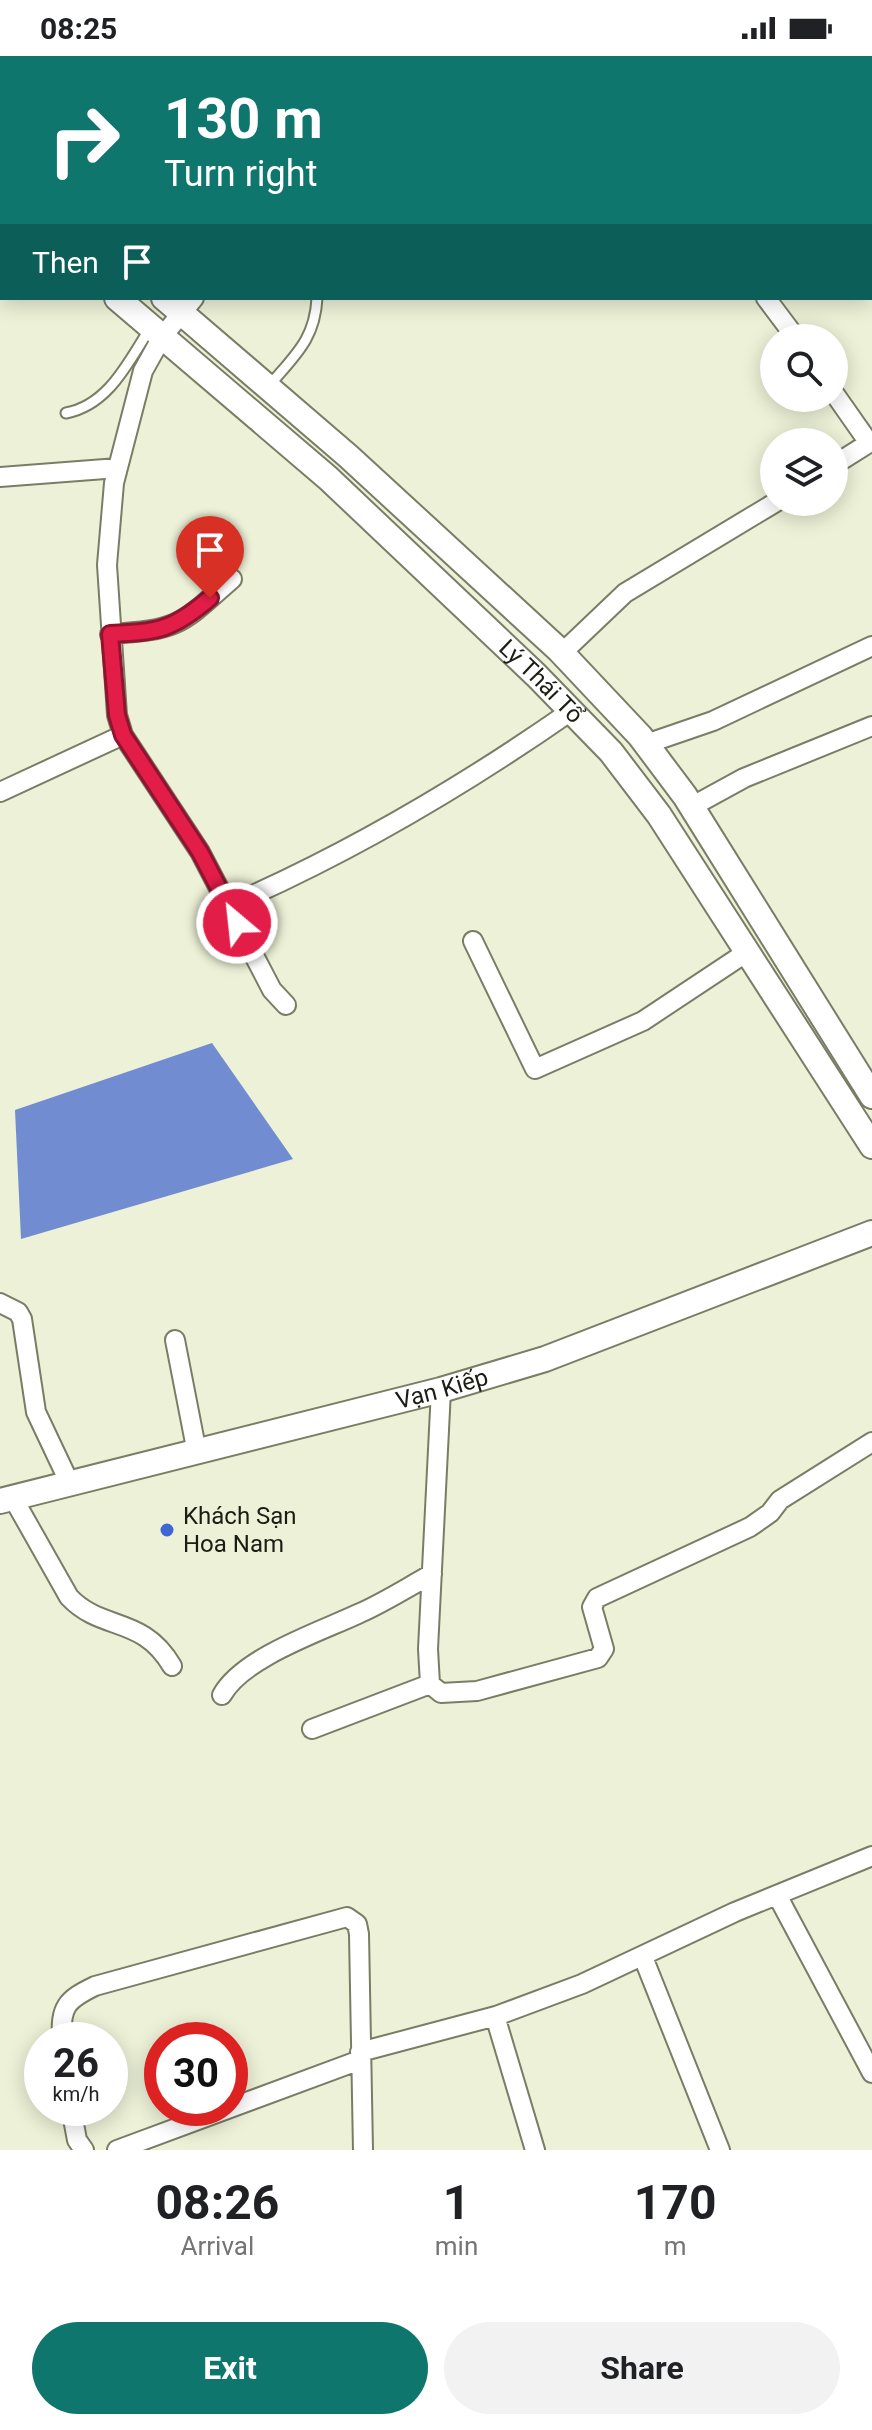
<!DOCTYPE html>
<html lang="en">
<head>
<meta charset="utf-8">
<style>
  :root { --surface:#fff; --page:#f2f2f2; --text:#202124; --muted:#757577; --accent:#0f766e }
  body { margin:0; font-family:Roboto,sans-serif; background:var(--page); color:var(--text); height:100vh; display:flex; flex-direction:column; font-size:30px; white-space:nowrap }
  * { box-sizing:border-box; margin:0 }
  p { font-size:26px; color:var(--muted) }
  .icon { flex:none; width:44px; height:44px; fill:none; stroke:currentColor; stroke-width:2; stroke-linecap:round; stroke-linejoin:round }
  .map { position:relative; height:2094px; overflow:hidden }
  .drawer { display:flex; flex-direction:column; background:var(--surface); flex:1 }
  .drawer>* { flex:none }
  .guide { position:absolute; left:0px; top:0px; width:872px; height:244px; box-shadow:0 4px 20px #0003; background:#0f766e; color:#fff; overflow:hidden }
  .tools { position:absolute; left:760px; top:268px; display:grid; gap:16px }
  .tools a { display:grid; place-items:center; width:88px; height:88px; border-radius:50%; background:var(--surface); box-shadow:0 4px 20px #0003; font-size:40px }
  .speed { position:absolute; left:24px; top:1966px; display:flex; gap:16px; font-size:40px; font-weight:700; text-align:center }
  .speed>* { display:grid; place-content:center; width:104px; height:104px; border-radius:50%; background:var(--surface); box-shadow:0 4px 20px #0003; line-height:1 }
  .speed small { font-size:20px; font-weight:400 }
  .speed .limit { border:12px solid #d22; background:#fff; color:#111 }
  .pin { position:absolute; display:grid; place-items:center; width:68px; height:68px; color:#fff; margin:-82px -34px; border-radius:50% 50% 50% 0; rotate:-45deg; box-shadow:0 0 8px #0007 }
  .pin .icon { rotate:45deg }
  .me { position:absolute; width:88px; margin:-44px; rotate:332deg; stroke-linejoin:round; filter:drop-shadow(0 0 6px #0008) }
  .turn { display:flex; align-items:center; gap:28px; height:168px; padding:0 32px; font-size:36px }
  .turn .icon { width:104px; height:104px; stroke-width:2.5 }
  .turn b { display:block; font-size:56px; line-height:68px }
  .then { display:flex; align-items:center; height:76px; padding:0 32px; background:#0003; gap:16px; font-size:30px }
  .eta { display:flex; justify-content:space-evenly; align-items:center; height:136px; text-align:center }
  .eta b { font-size:48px; font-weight:700; line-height:56px }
  .primary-button { display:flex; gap:16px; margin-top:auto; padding:16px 32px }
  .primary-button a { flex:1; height:92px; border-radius:48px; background:var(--accent); color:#fff; font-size:32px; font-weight:700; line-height:92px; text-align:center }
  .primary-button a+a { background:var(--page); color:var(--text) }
  .status { display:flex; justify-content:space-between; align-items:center; height:56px; padding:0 40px; background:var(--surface); direction:ltr }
  .status svg { height:22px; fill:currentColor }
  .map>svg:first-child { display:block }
  .water { fill:#718cd0 }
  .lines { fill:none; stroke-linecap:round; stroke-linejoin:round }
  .lane-casing { stroke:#787d65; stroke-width:13 }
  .street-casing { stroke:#787d65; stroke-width:22 }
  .secondary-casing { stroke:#787d65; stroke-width:28 }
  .lane { stroke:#fff; stroke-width:9 }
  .street { stroke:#fff; stroke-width:18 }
  .secondary { stroke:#fff; stroke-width:24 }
  .route-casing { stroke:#92132f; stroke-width:20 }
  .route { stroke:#e11d48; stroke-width:14 }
  .poi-dot { fill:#3f65d7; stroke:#ecf1d7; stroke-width:3 }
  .labels { text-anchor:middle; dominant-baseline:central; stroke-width:8; stroke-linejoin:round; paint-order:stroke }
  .street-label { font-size:24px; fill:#1b1c13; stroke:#ecf1d7 }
  .poi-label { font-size:24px; fill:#1b1c13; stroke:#ecf1d7; text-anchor:start }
</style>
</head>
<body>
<div class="status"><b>08:25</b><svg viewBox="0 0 49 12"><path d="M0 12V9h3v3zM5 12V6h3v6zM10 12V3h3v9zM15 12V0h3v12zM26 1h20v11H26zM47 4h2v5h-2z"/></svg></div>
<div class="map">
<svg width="872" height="2094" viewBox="0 0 872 2094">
  <rect width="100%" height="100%" fill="#ecf1d7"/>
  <path class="water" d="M 212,987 L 293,1103 L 21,1183 L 15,1054 Z"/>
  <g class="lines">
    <g class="lane-casing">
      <path id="lane" d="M 269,330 C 294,300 315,284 317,242
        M 66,357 C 108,349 127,308 149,274"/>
    </g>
    <g class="street-casing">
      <path id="street" d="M 777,0 L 779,2
        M 148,2 L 149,0
        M 374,2 L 375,0
        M 594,2 L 597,0
        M 194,242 L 162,281 L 143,315 L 114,427 L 107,509 L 117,659 L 123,679 L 200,796 L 272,934 L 286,949
        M 766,242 L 796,282
        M 834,337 L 869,387
        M 834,409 L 872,385
        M 0,421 L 118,412
        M 110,578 C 180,574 181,568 232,523
        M 562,597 L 625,537 L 776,446
        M 646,688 L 713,665 L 872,590
        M 0,736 L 123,679
        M 691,751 L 744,722 L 872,670
        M 228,850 C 350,797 462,731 571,655
        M 473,885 L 535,1013 L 643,965 L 747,896
        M 0,1247 L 18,1256 L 22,1263 L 36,1356 L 70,1428
        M 175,1284 L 197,1397
        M 441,1334 L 428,1593 L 430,1628 L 441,1637 L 477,1635 L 598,1602 L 604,1593 L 592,1551 L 597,1542 L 750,1471 L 770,1457 L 780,1444 L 872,1386
        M 13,1442 L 69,1541 C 102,1576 142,1559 172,1610
        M 222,1639 C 243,1601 322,1575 360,1557 C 385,1546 408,1531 432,1518
        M 312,1673 L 430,1628
        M 777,1839 L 872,2017
        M 643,1901 L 720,2094
        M 495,1960 L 535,2094
        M 62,1984 C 60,1951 66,1944 95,1930 L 347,1861 L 357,1868 L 359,1878 L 363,2094
        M 360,1996 L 496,1960 L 582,1928 L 735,1856 L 872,1800
        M 71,2052 L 77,2084 L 84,2094
        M 117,2094 L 360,2004"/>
    </g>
    <g class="secondary-casing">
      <g id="secondary">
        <path d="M 0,102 L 2,103"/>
        <path d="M 0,141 L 2,143"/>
        <path id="s1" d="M 117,242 L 328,422 L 536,619 L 611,696 L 659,759 L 872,1090"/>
        <path d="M 164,242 L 348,400 L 559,594 L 640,680 L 685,740 L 872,1040"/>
        <path id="s2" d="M 0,1445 L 441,1334 L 545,1303 L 872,1177"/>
      </g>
    </g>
    <use href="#lane" class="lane"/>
    <use href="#street" class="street"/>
    <use href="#secondary" class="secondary"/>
  </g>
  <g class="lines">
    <g class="route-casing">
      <path id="route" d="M 210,542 C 173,574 158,576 110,578 L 117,659 L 123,679 L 200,796 L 237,867"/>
    </g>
    <use href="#route" class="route"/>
  </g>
  <circle class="poi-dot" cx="167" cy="1474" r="8"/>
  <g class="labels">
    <g class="street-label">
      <text stroke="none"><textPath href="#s1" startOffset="572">Lý Thái Tổ</textPath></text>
      <text stroke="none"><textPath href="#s2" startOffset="456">Vạn Kiếp</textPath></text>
    </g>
    <g class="poi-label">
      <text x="183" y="1460">Khách Sạn<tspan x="183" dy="28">Hoa Nam</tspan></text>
    </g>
  </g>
</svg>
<div class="tools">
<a><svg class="icon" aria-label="search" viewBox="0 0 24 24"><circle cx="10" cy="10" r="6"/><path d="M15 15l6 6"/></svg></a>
<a><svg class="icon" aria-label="layers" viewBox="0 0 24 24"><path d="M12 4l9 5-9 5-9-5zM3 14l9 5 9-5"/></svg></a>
</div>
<div class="speed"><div>26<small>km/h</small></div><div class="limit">30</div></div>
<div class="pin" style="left:210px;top:542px;background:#d93025"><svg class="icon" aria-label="arrive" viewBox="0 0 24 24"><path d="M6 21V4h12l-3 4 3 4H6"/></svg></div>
<svg class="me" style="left:237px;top:867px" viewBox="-20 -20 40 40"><circle r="17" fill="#e11d48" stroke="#fff" stroke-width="3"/><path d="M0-11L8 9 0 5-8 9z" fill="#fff"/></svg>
<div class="guide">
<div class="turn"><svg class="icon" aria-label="right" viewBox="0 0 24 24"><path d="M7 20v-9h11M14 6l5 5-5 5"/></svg><div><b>130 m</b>Turn right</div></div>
<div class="then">Then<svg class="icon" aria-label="arrive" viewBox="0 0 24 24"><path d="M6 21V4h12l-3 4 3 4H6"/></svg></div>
</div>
</div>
<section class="drawer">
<div class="eta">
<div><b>08:26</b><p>Arrival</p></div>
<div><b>1</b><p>min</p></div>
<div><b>170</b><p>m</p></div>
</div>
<div class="primary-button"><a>Exit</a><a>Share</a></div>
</section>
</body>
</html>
